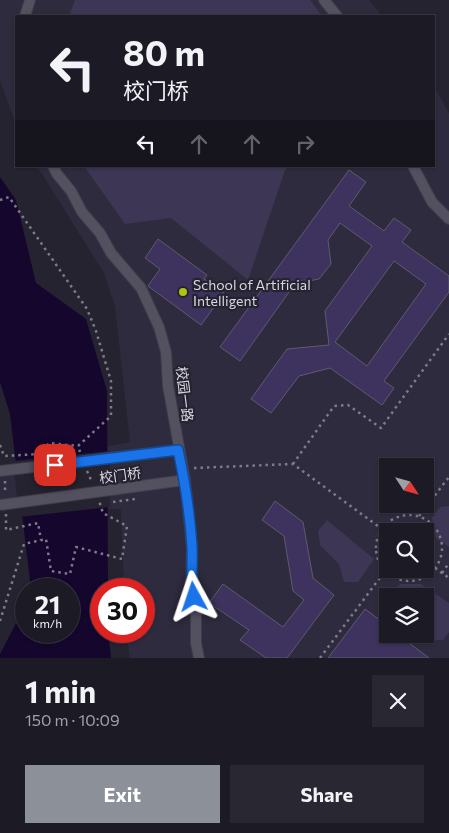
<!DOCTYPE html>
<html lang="en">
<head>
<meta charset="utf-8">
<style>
  :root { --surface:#1c1a25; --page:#292732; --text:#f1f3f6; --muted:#a0a1a7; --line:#3a3842; --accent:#8c9099 }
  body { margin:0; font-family:Commissioner,"Noto Sans SC",sans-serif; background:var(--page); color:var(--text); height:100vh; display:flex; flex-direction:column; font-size:19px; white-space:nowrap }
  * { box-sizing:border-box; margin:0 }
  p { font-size:16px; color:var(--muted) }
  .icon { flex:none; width:28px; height:28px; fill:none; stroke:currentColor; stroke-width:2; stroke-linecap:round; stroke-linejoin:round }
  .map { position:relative; height:658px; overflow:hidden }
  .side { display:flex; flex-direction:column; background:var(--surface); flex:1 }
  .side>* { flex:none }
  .guide { position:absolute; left:15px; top:15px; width:420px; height:152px; border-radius:0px; box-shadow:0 1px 4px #0004,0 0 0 1px var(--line); background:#1c1a25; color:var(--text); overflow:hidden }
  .needle { width:32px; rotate:126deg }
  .tools { position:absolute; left:379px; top:458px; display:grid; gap:10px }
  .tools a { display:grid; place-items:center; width:55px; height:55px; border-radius:0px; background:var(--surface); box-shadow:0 1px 4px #0004,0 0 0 1px var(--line); font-size:25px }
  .speed { position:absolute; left:15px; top:578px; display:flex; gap:10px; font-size:25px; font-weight:700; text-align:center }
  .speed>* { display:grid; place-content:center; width:65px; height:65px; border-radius:50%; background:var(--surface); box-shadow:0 1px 4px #0004,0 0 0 1px var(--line); line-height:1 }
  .speed small { font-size:12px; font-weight:400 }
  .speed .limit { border:8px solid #d22; background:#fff; color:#111 }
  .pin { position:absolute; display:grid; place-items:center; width:42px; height:42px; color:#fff; margin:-21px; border-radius:10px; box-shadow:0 2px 8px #0006 }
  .me { position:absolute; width:55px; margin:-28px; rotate:355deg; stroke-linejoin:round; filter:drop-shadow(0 0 4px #0008) }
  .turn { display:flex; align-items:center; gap:18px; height:105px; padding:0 25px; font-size:22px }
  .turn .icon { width:65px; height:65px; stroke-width:2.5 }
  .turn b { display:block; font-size:35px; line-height:42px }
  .lanes { display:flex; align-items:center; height:48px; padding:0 25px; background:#0003; justify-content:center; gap:25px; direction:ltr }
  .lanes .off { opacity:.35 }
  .round { display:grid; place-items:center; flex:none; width:52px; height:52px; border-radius:0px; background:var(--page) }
  .overview { display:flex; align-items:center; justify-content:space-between; height:85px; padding:0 25px }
  h1 { font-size:30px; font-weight:700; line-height:38px }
  .cta { display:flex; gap:10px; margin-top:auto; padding:10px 25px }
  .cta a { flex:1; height:58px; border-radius:0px; background:var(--accent); color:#fff; font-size:20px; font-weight:700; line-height:58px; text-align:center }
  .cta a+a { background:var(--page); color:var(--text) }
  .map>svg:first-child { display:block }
  .built { fill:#2f2b3e; fill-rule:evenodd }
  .green { fill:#3d3654 }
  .water { fill:#14062d }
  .pier { fill:#262331 }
  .building { fill:#3e335f; stroke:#5f5b6c; fill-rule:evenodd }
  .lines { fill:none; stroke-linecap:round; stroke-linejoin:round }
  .street-casing { stroke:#3f3d48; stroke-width:12 }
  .path { stroke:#7e7c88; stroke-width:2.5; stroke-dasharray:2.5 4; stroke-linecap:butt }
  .street { stroke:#535060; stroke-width:10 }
  .street-bridge-casing { stroke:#3f3d48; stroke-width:12; stroke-linecap:butt }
  .path-bridge { stroke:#7e7c88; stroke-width:2.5; stroke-dasharray:2.5 4; stroke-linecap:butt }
  .street-bridge { stroke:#535060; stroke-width:10 }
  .route-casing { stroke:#114b97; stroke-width:12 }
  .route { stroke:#1a73e8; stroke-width:9 }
  .poi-dot { fill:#adc60d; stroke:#262331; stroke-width:2 }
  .labels { text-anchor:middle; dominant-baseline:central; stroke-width:4.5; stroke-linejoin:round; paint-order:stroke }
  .poi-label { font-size:14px; fill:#d9d7e1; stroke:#262331; text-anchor:start }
  .street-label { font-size:14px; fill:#d9d7e1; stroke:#262331 }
</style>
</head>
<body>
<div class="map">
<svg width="449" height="658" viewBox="0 0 449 658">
  <rect width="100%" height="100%" fill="#262331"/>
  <path class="built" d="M 0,0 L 369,0 L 382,16 L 16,16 L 16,125 L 0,80 Z
    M 434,86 L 449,113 L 449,658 L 130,658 L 126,631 L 144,631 L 144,589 L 124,589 L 121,509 L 0,508 L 0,469 L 130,442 L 115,306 L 104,273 L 37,166 L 434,166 ZM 388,466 L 425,466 L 425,504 L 388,504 ZM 388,531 L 425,531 L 425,569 L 388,569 ZM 388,596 L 425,596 L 425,634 L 388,634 Z"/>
  <path class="green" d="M 75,0 L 310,0 L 322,16 L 69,16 Z
    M 84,166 L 289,166 L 285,170 L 248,280 L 171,218 L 125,224 Z
    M 449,506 L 449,547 L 436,538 L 432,518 L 440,507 Z
    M 327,520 L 374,559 L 358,582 L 344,582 L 339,564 L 320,545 L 318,531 Z
    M 400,584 L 421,584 L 449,603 L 449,632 L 443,640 L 428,640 L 421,634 L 425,634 L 425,596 L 390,596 Z"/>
  <path class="water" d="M 0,177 L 16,200 L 36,283 L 86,319 L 107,391 L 108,589 L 101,589 L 101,631 L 108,631 L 111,658 L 0,658 L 0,654 L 26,604 L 26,631 L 69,631 L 69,589 L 31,589 L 10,414 L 0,382 Z"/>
  <path class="pier" d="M 110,451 L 110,507 L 19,517 L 13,461 Z"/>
  <path class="building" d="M 349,170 L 366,182 L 349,206 L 384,231 L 394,218 L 411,230 L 402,242 L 449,276 L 449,292 L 384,381 L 394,388 L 382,405 L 330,368 L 299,376 L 271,413 L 251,399 L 287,349 L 329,345 L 325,311 L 372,246 L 340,223 L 328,240 L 331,264 L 319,279 L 303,282 L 299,278 L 240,361 L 220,347 ZM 394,261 L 426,284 L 367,366 L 335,342 Z
    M 158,239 L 207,275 L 204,279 L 224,293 L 201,325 L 148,286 L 160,269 L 145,258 Z
    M 275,501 L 303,522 L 313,578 L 334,595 L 287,658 L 266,658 L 240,640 L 249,630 L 209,603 L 223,584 L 283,627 L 304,600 L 293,591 L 284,536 L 262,520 Z
    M 365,609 L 388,626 L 388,634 L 397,634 L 429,658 L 328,658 Z"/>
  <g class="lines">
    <g class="street-casing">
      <path id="street" d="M 324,0 L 337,16
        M 25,16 L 30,0
        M 53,166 L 57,174 L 71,191 L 82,212 L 100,233 L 111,253 L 141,288 L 159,327 L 166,352 L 168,386 L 185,480 L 192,547 L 191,585 L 196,609 L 196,643 L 199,658
        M 413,166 L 432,202 L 449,219
        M 110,458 L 178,450
        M 111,490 L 185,480"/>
    </g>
    <path class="path" d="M 0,200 L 9,197 L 87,309 L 96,331 L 111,381 L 111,416 L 78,446 L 80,452
      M 0,445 L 4,456 L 40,454 L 49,443 L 78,446
      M 293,464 L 334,406 L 348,405 L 381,428 L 449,334
      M 194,468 L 293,464 L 382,529
      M 87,471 L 92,482
      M 5,481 L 5,493
      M 6,514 L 6,530 L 38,523 L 41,540
      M376 548a33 33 0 1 1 66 0a33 33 0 1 1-66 0Z
      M 419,516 L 449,477
      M 435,568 L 449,578
      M 442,573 L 449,563
      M 0,621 L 24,544 L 46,539 L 51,571 L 70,574 L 76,547 L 122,559 L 127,526 L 103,513 L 99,501
      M 320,658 L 385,571"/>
    <use href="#street" class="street"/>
    <g class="street-bridge-casing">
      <path id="street-bridge" d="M 0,471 L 110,458
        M 0,505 L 111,490"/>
    </g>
    <path class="path-bridge" d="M 113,502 L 135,499"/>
    <use href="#street-bridge" class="street-bridge"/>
  </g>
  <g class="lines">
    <g class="route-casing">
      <path id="route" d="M 55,465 L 178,450 C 185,482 190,514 192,547 C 193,564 190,580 194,597"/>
    </g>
    <use href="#route" class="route"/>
  </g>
  <circle class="poi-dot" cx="183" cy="292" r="5"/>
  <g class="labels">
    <g class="poi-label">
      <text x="193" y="284">School of Artificial<tspan x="193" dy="16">Intelligent</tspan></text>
    </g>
    <g class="street-label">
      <text transform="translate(185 394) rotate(83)">校园一路</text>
      <text transform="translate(120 475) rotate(-8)">校门桥</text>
    </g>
  </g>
</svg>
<div class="tools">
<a><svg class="needle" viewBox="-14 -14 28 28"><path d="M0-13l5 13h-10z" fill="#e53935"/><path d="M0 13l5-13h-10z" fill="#a0a1a7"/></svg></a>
<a><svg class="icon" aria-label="search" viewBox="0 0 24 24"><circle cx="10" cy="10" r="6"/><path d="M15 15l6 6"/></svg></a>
<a><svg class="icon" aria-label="layers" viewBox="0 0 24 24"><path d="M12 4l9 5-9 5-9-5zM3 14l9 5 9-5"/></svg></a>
</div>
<div class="speed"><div>21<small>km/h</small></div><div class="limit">30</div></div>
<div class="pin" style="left:55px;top:465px;background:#d93025"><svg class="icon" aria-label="arrive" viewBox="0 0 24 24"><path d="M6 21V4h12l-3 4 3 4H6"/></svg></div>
<svg class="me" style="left:194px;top:597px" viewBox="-20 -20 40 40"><path d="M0-17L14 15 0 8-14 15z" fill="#1a73e8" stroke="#fff" stroke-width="4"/></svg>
<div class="guide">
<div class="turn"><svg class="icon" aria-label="left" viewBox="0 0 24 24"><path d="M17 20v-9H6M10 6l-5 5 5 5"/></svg><div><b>80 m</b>校门桥</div></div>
<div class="lanes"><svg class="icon" aria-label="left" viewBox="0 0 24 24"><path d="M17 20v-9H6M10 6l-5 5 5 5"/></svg><svg class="icon off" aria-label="ahead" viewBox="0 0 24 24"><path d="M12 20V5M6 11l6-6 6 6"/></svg><svg class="icon off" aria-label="ahead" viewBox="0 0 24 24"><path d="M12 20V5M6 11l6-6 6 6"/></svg><svg class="icon off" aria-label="right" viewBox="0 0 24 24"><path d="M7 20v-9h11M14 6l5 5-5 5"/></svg></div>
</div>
</div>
<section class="side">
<div class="overview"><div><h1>1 min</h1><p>150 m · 10:09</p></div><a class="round"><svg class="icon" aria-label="close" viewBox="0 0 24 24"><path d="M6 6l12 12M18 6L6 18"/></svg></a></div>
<div class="cta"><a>Exit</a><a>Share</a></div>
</section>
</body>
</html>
